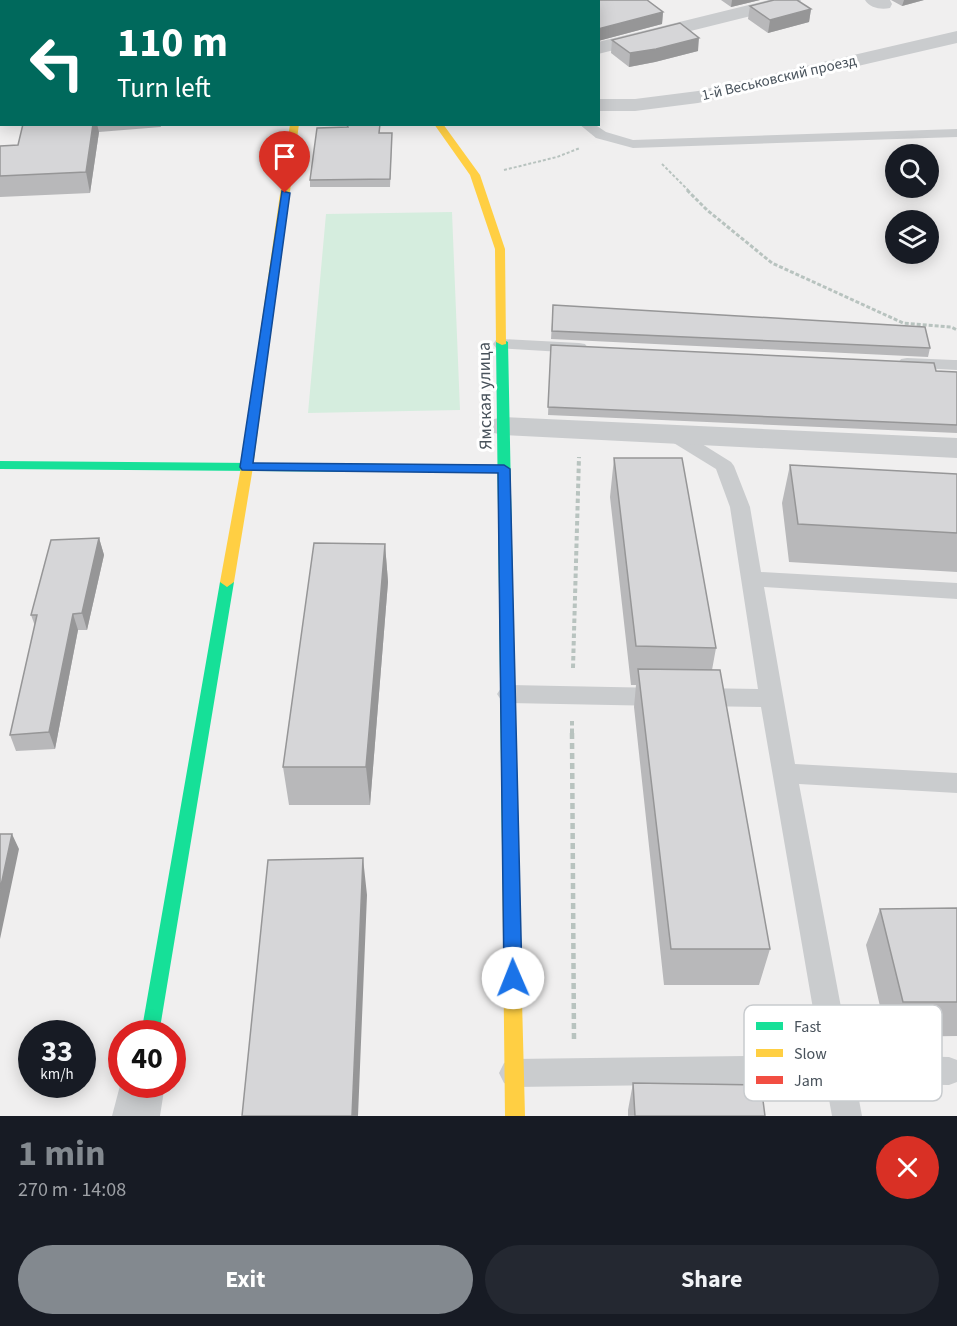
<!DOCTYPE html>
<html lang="en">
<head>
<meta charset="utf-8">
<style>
  :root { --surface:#171b24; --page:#242831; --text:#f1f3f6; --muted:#9ea1a6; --accent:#83898f }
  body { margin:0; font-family:"Source Sans 3",sans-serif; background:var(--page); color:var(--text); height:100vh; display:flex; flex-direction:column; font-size:22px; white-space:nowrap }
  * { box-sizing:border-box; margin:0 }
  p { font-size:20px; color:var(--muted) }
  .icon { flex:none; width:33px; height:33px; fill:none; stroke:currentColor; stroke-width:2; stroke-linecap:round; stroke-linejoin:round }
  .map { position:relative; height:1116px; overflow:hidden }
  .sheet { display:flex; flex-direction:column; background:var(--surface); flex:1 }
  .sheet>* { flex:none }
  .banner { position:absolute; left:0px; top:0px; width:600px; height:126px; box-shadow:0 3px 15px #0003; background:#00695c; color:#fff; overflow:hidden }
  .buttons { position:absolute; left:885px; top:144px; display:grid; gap:12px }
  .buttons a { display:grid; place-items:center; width:54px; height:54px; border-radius:50%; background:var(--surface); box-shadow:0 3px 15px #0003; font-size:30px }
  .speed { position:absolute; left:18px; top:1020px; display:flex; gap:12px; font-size:30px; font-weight:700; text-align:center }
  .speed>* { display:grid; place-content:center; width:78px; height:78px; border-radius:50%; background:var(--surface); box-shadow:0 3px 15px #0003; line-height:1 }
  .speed small { font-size:15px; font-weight:400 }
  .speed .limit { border:9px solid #d22; background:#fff; color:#111 }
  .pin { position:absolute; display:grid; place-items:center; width:51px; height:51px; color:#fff; margin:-62px -26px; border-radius:50% 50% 50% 0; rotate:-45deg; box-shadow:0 0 6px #0007 }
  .pin .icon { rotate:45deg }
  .me { position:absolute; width:66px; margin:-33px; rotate:359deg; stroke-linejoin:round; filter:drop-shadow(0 0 4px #0008) }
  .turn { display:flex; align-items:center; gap:21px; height:126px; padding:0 18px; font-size:27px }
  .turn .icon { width:78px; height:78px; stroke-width:2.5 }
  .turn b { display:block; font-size:42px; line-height:51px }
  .round { display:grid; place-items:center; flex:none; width:63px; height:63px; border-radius:32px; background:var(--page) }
  .summary { display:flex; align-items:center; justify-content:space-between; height:102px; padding:0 18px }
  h1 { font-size:36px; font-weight:700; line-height:45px; color:var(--accent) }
  .cta { display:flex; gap:12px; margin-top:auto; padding:12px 18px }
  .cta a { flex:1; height:69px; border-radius:36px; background:var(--accent); color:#fff; font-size:24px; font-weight:700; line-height:69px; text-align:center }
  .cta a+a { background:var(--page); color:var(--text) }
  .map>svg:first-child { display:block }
  .green { fill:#d5edde }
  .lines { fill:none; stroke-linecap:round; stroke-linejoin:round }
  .path-far3 { stroke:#b8c3bf; stroke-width:2; stroke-dasharray:3 2; stroke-linecap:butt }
  .path-far2 { stroke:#b8c3bf; stroke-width:3; stroke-dasharray:4 2; stroke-linecap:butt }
  .path-far1 { stroke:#b8c3bf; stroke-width:4; stroke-dasharray:4.5 3; stroke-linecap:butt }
  .path { stroke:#b8c3bf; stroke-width:4.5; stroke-dasharray:6 4; stroke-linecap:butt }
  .lane { fill:#caccce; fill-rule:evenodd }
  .street { fill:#caccce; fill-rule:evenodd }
  .fast { fill:#16e098; fill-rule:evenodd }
  .slow { fill:#ffcf43; fill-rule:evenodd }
  .jam { fill:#f24e42; fill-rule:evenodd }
  .wall { fill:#b8b8ba }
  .shaded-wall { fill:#969697 }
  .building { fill:#d6d6d8; stroke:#969697; stroke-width:1.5 }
  .route { fill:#1a73e8; stroke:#114b97; stroke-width:1.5 }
  .labels { text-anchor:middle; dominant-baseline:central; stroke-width:6; stroke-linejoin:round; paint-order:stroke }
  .far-street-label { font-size:15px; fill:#48525b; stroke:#fff }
  .street-label { font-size:18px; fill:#48525b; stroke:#fff }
  .key { fill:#fff; stroke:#c8cbce; stroke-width:1.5 }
  .key-label { font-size:16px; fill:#48525b }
</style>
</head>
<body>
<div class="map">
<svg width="957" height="1116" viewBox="0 0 957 1116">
  <rect width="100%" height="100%" fill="#f0efef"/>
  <path class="green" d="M 452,212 L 460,410 L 308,413 L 326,214 Z"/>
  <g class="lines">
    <path class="path-far3" d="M 662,164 L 689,191
      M 504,170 L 557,157 L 580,148"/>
    <path class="path-far2" d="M 687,190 L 707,210 L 772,263 L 903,323 L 951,327 L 957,330"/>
    <path class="path-far1" d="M 573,668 L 579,457
      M 572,721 L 572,735"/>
    <path class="path" d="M 572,733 L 574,1040"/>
    <path class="lane" d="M 579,124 L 594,124 L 606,132 L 633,140 L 957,129 L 957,137 L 633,148 L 596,138 Z
      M 502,339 L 579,343 L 585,344 L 588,348 L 585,352 L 579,353 L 496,348 L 493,344 L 496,340 Z
      M 907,358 L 954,360 L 957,360 L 957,370 L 901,367 L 898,363 L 901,359 Z
      M 671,427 L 678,429 L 731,462 L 734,466 L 750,507 L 761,572 L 957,583 L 957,599 L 764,587 L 795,764 L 957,773 L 957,793 L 799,784 L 850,1055 L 949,1057 L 957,1060 L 957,1082 L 949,1085 L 856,1084 L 862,1116 L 832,1116 L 826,1083 L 514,1087 L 504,1083 L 499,1073 L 504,1063 L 514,1059 L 821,1055 L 761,707 L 697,706 L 689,703 L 685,697 L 689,691 L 697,688 L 758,689 L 730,507 L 716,469 L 664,437 L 662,433 L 664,429 Z
      M 509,685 L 662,688 L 670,691 L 674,697 L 670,703 L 662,706 L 509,703 L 501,700 L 497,694 L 501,688 Z"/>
    <path class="street" d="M 769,0 L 801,0 L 799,4 L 598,54 L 598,42 Z
      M 865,0 L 890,0 L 892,4 L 890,8 C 881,10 870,8 865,0 Z
      M 957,31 L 957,43 L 698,103 L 635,111 L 598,111 L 598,99 L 635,99 L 698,91 Z
      M 0,39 L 2,39 L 2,51 L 0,51 Z
      M 504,417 L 957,438 L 957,458 L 504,435 L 494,433 L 489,426 L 494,419 Z
      M 122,1078 L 122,1084 L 165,1084 L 160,1116 L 112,1116 Z"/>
    <path class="fast" d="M 502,339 L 508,342 L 518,846 L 516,851 L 510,853 L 504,851 L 502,846 L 496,342 Z
      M 0,461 L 397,464 L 403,468 L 397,472 L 0,469 Z
      M 227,577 L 234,582 L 159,1034 L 141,1034 L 220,582 Z"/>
    <path class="slow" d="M 279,0 L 287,0 L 288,2 L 280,2 Z
      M 290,124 L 299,124 L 253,467 L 234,582 L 227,587 L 220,582 L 241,467 Z
      M 434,124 L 443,124 L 480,175 L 505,249 L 506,344 L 502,345 L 496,342 L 495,249 L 470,175 Z
      M 510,839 L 516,841 L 518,846 L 525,1116 L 505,1116 L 502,846 L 504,841 Z"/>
    <path class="jam" d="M 397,464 L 504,465 L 510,469 L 504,473 L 393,471 L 391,468 L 393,465 Z"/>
  </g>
  <path class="wall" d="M 491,0 L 647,0 L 663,12 L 662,24 L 598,41 L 598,2 L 492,2 Z
    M 721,0 L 760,0 L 731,7 Z
    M 891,0 L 924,0 L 902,6 Z
    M 750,6 L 811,9 L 809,22 L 768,33 L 748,19 Z
    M 612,40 L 698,51 L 655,62 L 629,67 L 611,53 Z
    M 23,124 L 160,124 L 161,127 L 99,132 L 90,193 L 0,197 L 0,146 L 18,145 Z
    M 380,133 L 392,140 L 390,187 L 310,187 L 310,180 Z
    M 553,305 L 930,348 L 928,357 L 551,339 Z
    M 551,345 L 957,372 L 957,433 L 548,415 Z
    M 614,458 L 716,648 L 712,670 L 770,949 L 759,985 L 664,985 L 634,707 L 636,685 L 631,685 L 610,497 Z
    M 790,465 L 957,474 L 957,572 L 789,562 L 782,503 Z
    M 99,538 L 104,555 L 87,630 L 78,630 L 55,749 L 16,751 L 10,735 L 35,626 L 31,615 Z
    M 385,544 L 388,582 L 370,805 L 289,805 L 283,767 Z
    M 957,908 L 957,1036 L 887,1037 L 866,945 L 880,909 Z
    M 633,1083 L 765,1116 L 628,1116 L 628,1110 Z"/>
  <path class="shaded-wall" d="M 732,0 L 760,0 L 731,7 Z
    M 904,0 L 924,0 L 902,6 Z
    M 811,9 L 809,22 L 768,33 L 770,20 Z
    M 663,12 L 662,24 L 598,41 L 598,29 Z
    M 699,38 L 698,51 L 655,62 L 629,67 L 630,53 Z
    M 93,124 L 97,124 L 99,132 L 90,193 L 86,172 Z
    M 99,538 L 104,555 L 87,630 L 82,613 Z
    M 385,544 L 388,582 L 370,805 L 366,767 Z
    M 73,614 L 78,630 L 55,749 L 49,732 Z
    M 12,834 L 19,849 L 0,939 L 0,890 Z
    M 363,858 L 367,895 L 358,1116 L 352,1116 Z"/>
  <path class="building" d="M 504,0 L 647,0 L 663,12 L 598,29 L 598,2 L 506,2 Z
    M 774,0 L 797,0 L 811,9 L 770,20 L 750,6 Z
    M 680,23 L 699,38 L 656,49 L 630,53 L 612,40 Z
    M 23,124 L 93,124 L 86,172 L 0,176 L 0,146 L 18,145 Z
    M 380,124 L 379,133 L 392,133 L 390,179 L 310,180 L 317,128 L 348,127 L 347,125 Z
    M 553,305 L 925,327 L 930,348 L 552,331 Z
    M 551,345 L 934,363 L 936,371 L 957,372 L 957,425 L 548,407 Z
    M 614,458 L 682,458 L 716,648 L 636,646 Z
    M 790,465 L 957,474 L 957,533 L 798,524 Z
    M 99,538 L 82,613 L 73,614 L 49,732 L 10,735 L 37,615 L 31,615 L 51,540 Z
    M 314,543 L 385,544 L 366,767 L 283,767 Z
    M 638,669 L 720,670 L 770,949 L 671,949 Z
    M 0,834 L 12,834 L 0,890 Z
    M 363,858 L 352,1116 L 242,1116 L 268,860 Z
    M 957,908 L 957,1002 L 903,1002 L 880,909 Z
    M 633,1083 L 761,1085 L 765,1116 L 635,1116 Z"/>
  <path class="route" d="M 282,191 L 290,193 L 253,463 L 504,465 L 510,469 L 522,978 L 519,984 L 513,987 L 506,984 L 504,978 L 498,473 L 242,470 L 240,467 Z"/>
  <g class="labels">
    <g class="far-street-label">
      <text transform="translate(779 78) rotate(-13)">1-й Веськовский проезд</text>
    </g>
    <g class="street-label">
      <text transform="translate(485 396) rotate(-91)">Ямская улица</text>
    </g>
  </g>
  <rect x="744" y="1005" width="198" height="96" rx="9" class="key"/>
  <rect x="756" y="1022" width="27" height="8" fill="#16e098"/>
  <rect x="756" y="1049" width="27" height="8" fill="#ffcf43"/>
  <rect x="756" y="1076" width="27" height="8" fill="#f24e42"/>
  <g class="key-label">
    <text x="794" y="1032">Fast</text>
    <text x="794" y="1059">Slow</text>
    <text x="794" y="1086">Jam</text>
  </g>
</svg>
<div class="buttons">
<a><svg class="icon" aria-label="search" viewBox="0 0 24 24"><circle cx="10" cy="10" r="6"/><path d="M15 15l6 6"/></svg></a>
<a><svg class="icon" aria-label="layers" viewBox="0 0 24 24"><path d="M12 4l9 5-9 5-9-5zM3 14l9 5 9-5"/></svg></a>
</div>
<div class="speed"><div>33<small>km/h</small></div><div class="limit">40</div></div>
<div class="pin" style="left:285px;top:193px;background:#d93025"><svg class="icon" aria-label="arrive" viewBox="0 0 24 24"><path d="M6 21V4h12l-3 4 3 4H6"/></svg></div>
<svg class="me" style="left:513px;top:978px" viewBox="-20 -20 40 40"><circle r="19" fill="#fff"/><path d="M0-13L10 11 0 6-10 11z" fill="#1a73e8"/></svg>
<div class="banner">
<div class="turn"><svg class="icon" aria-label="left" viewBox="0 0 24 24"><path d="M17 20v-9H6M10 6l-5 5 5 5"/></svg><div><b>110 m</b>Turn left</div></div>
</div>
</div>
<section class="sheet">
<div class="summary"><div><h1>1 min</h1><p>270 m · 14:08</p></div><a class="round" style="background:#d93025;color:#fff"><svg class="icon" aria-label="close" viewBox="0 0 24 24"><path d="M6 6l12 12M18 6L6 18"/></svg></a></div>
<div class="cta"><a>Exit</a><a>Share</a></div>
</section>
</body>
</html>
